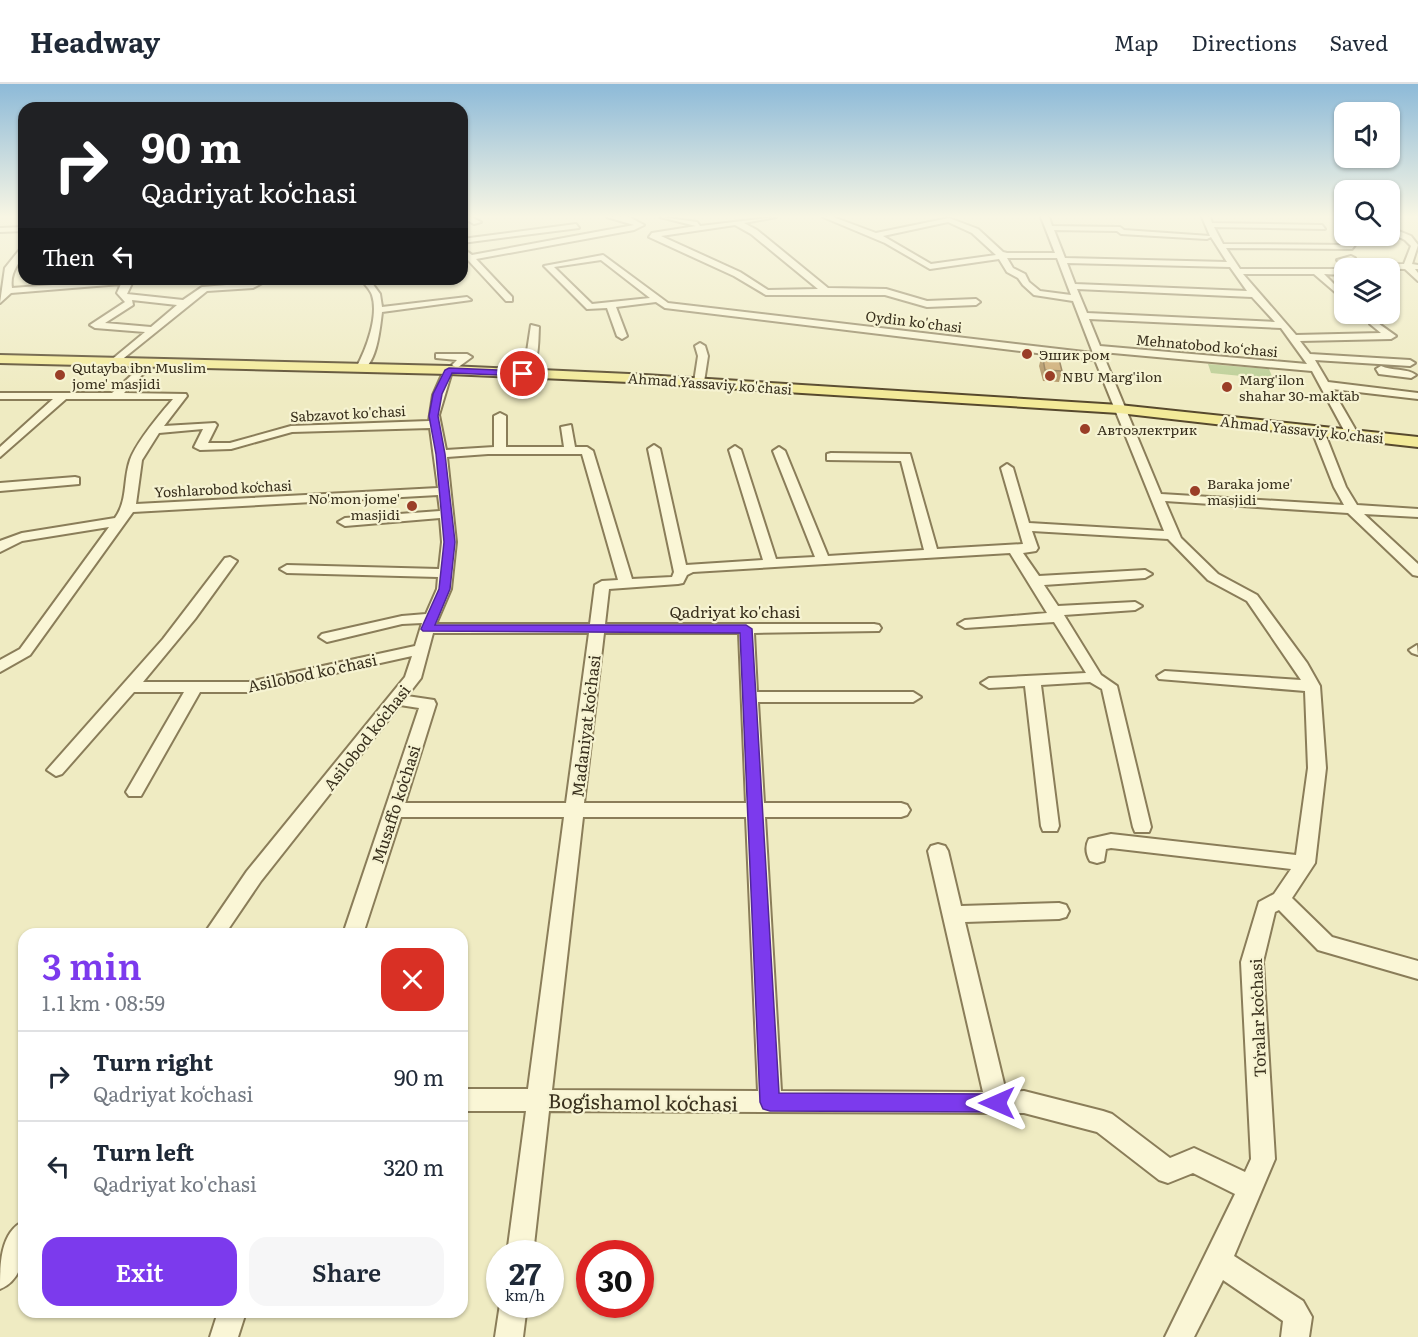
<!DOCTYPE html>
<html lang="en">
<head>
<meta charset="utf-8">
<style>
  :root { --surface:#fff; --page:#f6f6f7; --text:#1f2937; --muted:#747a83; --line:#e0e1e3; --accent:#7c3aed }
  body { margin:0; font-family:Literata,serif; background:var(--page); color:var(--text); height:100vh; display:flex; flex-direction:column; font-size:22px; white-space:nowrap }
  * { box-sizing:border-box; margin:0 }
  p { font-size:20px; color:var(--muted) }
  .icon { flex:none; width:33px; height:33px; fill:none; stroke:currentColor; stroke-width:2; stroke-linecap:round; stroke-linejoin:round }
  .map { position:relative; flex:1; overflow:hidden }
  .side { position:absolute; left:18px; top:844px; width:450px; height:390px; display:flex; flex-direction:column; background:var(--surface); border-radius:18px; box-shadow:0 2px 4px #0004 }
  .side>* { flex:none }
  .banner { position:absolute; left:18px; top:18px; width:450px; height:183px; border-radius:18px; box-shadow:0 2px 4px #0004; background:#202124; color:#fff; overflow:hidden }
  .controls { position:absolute; left:1334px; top:18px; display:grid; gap:12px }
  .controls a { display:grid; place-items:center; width:66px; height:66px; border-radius:12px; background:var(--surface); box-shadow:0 2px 4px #0004; font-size:30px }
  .speed { position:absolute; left:486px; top:1156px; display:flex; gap:12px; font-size:30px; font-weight:700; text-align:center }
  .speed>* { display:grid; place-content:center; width:78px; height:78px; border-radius:50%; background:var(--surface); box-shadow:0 2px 4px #0004; line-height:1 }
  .speed small { font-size:15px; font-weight:400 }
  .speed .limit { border:9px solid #d22; background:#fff; color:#111 }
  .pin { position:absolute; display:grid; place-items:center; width:51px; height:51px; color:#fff; margin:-26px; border:3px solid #fff; border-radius:50%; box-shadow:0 2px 6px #0007 }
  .me { position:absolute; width:66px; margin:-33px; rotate:270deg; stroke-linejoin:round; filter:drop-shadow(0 0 4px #0008) }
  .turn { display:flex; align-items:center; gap:21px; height:126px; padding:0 24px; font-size:27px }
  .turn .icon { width:78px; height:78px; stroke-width:2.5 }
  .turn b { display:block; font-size:42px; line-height:51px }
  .then { display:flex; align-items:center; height:57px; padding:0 24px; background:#0003; gap:12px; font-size:22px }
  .round { display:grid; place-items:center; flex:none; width:63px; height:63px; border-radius:18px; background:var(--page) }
  .headline { display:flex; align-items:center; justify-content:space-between; height:102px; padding:0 24px }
  h1 { font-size:36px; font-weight:600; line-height:45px; color:var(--accent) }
  .action { display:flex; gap:12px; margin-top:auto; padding:12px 24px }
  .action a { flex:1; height:69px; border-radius:18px; background:var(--accent); color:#fff; font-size:24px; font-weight:600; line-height:69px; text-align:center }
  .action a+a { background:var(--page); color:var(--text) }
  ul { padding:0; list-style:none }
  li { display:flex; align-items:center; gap:18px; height:90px; padding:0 24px; border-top:2px solid var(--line) }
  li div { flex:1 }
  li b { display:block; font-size:22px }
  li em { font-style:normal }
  header { display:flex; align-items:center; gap:36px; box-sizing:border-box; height:84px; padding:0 30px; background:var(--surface); border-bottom:2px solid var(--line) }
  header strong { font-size:28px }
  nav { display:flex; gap:33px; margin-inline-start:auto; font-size:21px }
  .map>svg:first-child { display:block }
  .green { fill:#bcce96 }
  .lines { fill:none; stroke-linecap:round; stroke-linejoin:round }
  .minor-casing { stroke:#8a7d59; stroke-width:4 }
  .major-casing { stroke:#57492d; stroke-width:4 }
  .minor { fill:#faf6d6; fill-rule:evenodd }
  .major { fill:#f3ea99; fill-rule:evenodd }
  .wall { fill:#b19566 }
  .building { fill:#cead77; stroke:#907953; stroke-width:1.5 }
  .route { fill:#7c3aed; stroke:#51269a; stroke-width:1.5 }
  .poi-dot { fill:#9a3e27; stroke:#f6f3d2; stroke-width:2 }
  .labels { text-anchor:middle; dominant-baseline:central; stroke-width:4.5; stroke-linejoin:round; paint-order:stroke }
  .far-street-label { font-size:14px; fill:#39301d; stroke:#f6f3d2 }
  .far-poi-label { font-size:14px; fill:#39301d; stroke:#f6f3d2; text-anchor:start }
  .street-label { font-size:16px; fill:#39301d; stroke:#f6f3d2 }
  .near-street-label { font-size:20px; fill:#39301d; stroke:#f6f3d2 }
</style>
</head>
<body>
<header>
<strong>Headway</strong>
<nav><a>Map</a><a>Directions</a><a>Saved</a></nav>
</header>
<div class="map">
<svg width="1418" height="1253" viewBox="0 0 1418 1253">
  <rect width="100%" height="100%" fill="#efebc2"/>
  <path class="green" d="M 1208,280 L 1269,285 L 1273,295 L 1211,289 Z"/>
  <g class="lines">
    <g class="minor-casing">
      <path id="minor" d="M 462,133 L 471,133 L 481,138 L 474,140 Z
        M 607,133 L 629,133 L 644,141 L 634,146 L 476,175 L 512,213 L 512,217 L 506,217 L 468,176 L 462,177 L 464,172 L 462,167 L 465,166 L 472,171 L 634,141 Z
        M 660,133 L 697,138 L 700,142 L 776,133 L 744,139 L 757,146 L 828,204 L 886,205 L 927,217 L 976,215 L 980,218 L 976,221 L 927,223 L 885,211 L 766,211 L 734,192 L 649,153 L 652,149 L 696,142 ZM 735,141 L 751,150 L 818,205 L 768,206 L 740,188 L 661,152 Z
        M 823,133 L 833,133 L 876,149 L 949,134 L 978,145 L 1003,168 L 1007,169 L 1055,169 L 1041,133 L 1049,133 L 1052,142 L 1120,143 L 1124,146 L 1210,152 L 1202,133 L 1210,133 L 1212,139 L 1322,141 L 1325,145 L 1214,143 L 1223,160 L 1355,161 L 1352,165 L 1226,164 L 1240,185 L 1344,185 L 1344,191 L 1324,190 L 1339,205 L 1335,208 L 1314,190 L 1243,190 L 1296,251 L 1381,249 L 1370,240 L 1375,237 L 1396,252 L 1391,255 L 1300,257 L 1310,270 L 1410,276 L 1415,279 L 1410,282 L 1315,276 L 1328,298 L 1418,309 L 1418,315 L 1332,305 L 1358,350 L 1352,353 L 1346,350 L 1312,287 L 1102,268 L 1161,410 L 1344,421 L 1334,403 L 1312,347 L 1318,344 L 1324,347 L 1346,403 L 1357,421 L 1418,425 L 1418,433 L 1364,430 L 1418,480 L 1418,492 L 1413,491 L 1348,429 L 1165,417 L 1181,454 L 1218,490 L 1257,511 L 1307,579 L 1320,602 L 1326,684 L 1315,779 L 1292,814 L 1332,853 L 1418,877 L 1418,895 L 1318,866 L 1279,826 L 1275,828 L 1263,878 L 1275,1075 L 1234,1172 L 1303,1217 L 1312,1233 L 1309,1253 L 1281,1253 L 1283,1237 L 1223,1196 L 1194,1253 L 1165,1253 L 1235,1110 L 1193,1089 L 1168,1099 L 1159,1096 L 1097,1048 L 1024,1029 L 549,1027 L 533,1170 L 507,1170 L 526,1027 L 462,1027 L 462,1005 L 528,1005 L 564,733 L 401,733 L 363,850 L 343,850 L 419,624 L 400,621 L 261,797 L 225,850 L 204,850 L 247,787 L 405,593 L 412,572 L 249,608 L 200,608 L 141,712 L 129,712 L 126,708 L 184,608 L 134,608 L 62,690 L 56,692 L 47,686 L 163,555 L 225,474 L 230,473 L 237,477 L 195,535 L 143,598 L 249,598 L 415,562 L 422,539 L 402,540 L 327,558 L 319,553 L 322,550 L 402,532 L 426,530 L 437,505 L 438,493 L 287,489 L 280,485 L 287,481 L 439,485 L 442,458 L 440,434 L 345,442 L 338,438 L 345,434 L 440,427 L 438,411 L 133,428 L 30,571 L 0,588 L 0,576 L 20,565 L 109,443 L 22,457 L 0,468 L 0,457 L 22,449 L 115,434 C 128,416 123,396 130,376 C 137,357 160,330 173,315 L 66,315 L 0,373 L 0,363 L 53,315 L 0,315 L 0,309 L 112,309 L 147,277 L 151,278 L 151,282 L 124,309 L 186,310 L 187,312 L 164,342 L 215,339 L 217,341 L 208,359 L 230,359 L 291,342 L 429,337 L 433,311 L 444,286 L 453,284 L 439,331 L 446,366 L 494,363 L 494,332 L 500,329 L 506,332 L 506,363 L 564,363 L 561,343 L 571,341 L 575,363 L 587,363 L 593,367 L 632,495 L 672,493 L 674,488 L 648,365 L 654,361 L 660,365 L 686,481 L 763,476 L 729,366 L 735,362 L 741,366 L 776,475 L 815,473 L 773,367 L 779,363 L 785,367 L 828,472 L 924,466 L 901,377 L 827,376 L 827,370 L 831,369 L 910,370 L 937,465 L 1023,460 L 1001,384 L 1007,380 L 1013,384 L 1029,439 L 1164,447 L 1095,276 L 665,224 L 656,218 L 616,223 L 627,252 L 622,255 L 617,252 L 607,224 L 587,225 L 544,182 L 603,171 L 668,219 L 1093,269 L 1073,217 L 1034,211 L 1023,201 L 1018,194 L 1007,188 L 999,175 L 930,185 L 885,159 ZM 948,138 L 972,149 L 996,171 L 931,180 L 883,152 ZM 1054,146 L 1117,147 L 1121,150 L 1207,155 L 1211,153 L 1227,178 L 1065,174 ZM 1007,174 L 1057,174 L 1071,211 L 1040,207 L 1029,198 L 1025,190 L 1013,184 ZM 601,176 L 650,214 L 592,220 L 554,183 ZM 1067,179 L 1230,183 L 1247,207 L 1075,200 ZM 1077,205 L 1252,213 L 1275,238 L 1087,229 ZM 1089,235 L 1281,244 L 1307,280 L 1100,262 ZM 430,344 L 438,404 L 136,420 L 142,376 L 159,349 L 203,345 L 194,363 L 200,366 L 231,365 L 292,348 ZM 488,370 L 582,370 L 618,496 L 602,497 L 595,501 L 590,540 L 436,540 L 451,505 L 456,458 L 447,373 ZM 1032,447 L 1168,455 L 1208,496 L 1247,517 L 1301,596 L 1165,587 L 1157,592 L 1159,595 L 1305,607 L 1308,684 L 1296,771 L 1111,750 L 1089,755 C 1085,762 1086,770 1090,777 L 1097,779 L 1104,777 L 1106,765 L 1111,764 L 1291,785 L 1274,810 L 1259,818 L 1241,878 L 1251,1075 L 1245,1088 L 1194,1064 L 1170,1074 L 1112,1030 L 1103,1027 L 1024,1007 L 1006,1008 L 965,838 L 1059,835 L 1066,833 L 1069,827 L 1066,821 L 1059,819 L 961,822 L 948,767 L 945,762 L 938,760 L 931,762 L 928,767 L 983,1008 L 781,1007 L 765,733 L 901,733 L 907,731 L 910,726 L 907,721 L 901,719 L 764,719 L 758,618 L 913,618 L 921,613 L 913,608 L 757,608 L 754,549 L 879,547 L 881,544 L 879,541 L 874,540 L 605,540 L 609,505 L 678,500 L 683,499 L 687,491 L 693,488 L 1010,469 L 1047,529 L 965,536 L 958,540 L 965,544 L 1054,538 L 1086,589 L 989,594 L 981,599 L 989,604 L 1025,602 L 1041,742 L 1043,747 L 1057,747 L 1059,742 L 1041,601 L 1090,598 L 1102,605 L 1133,743 L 1135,748 L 1149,748 L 1151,743 L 1117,602 L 1101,591 L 1064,531 L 1135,526 L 1142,522 L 1135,518 L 1058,522 L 1044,501 L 1145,494 L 1152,490 L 1145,486 L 1039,492 L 1023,469 L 1036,467 L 1038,464 ZM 433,549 L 589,549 L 566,719 L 405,719 L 436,620 L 434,616 L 407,612 L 421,594 ZM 604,549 L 739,549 L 746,719 L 584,719 ZM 583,733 L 746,733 L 758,1007 L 552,1006 Z
        M 576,140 L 579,144 L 462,159 L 462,155 Z
        M 24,143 L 24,147 L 0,148 L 0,144 Z
        M 1389,143 L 1411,152 L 1418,161 L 1412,180 L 1418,181 L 1418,185 L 1415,185 L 1418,189 L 1418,197 L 1405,185 L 1352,184 L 1337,176 L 1351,172 L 1355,174 L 1350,177 L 1360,181 L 1404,180 L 1411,162 L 1405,156 L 1389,148 Z
        M 21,164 L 24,164 C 24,178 9,184 12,204 L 134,195 L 127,210 L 183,216 L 202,203 L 251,199 L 255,197 L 254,195 L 262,195 L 264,198 L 253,204 L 207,207 L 114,282 L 110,281 L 110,277 L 145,248 L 95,244 L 90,241 L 125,218 L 117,209 L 121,200 L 11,209 L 0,219 L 5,184 ZM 132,216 L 177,221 L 151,243 L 105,239 L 133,221 Z
        M 361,195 L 369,195 L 380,210 L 382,223 L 467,213 L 471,216 L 382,228 C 380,244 377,280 361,287 L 356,284 C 366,266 379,232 372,211 C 370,205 364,200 361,195 Z
        M 531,241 L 539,243 C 538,259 540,285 523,293 L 518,290 L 526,274 Z
        M 700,259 L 705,262 L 708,272 L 704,298 L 699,301 L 694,298 L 698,272 L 695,262 Z
        M 436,270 L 467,270 L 472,273 L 457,284 L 452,281 L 457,276 L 436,274 Z
        M 1381,282 C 1391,287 1407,284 1416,291 L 1411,294 L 1379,290 L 1376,285 Z
        M 75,393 L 79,394 L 79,400 L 0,407 L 0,399 Z
        M 1417,561 L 1418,571 L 1412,569 L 1409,566 Z
        M 24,1137 C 24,1161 27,1194 0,1205 C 0,1181 0,1148 24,1137 Z
        M 500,1220 L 527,1221 L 523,1253 L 495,1253 Z
        M 218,1228 L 246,1228 L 238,1253 L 210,1253 Z"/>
    </g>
    <g class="major-casing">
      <path id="major" d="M 0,271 L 449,282 L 629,290 L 1119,321 L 1418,353 L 1418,363 L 1119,329 L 629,298 L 449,290 L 0,279 Z"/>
    </g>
    <use href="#minor" class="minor"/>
    <use href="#major" class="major"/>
  </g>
  <path class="wall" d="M 1042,270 L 1062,287 L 1059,298 L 1043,297 L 1039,282 Z"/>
  <path class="building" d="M 1042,270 L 1058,271 L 1062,287 L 1045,286 Z"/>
  <linearGradient id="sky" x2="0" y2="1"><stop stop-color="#8dbad8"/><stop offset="0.43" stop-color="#f8f6e4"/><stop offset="1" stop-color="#f8f6e4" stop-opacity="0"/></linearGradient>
  <rect width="1418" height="308" fill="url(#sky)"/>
  <path class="route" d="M 449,284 L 523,287 L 528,290 L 523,292 L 452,289 L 442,310 L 438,332 L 445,370 L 455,458 L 450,505 L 435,541 L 746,541 L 752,545 L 779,1009 L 997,1010 L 1004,1013 L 1007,1019 L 1004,1026 L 997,1028 L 770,1027 L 763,1025 L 760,1018 L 740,549 L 423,547 L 421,545 L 439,505 L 444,458 L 436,370 L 429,332 L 433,310 L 445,286 Z"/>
  <g class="poi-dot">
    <circle cx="1027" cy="270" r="6"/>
    <circle cx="60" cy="291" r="6"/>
    <circle cx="1050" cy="292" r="6"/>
    <circle cx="1227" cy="303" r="6"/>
    <circle cx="1085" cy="345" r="6"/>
    <circle cx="1195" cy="407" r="6"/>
    <circle cx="412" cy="422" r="6"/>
  </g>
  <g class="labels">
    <g class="far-street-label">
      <text transform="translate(914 237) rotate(7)">Oydin ko'chasi</text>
      <text transform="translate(1207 261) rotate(5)">Mehnatobod ko‘chasi</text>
      <text transform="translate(710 299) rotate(4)">Ahmad Yassaviy ko'chasi</text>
      <text transform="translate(348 329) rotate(-3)">Sabzavot ko'chasi</text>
      <text transform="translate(1302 345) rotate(6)">Ahmad Yassaviy ko'chasi</text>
      <text transform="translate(223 404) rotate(-3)">Yoshlarobod koʻchasi</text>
    </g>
    <g class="far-poi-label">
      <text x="1039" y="270">Эшик ром</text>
      <text x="72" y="283">Qutayba ibn Muslim<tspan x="72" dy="16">jome' masjidi</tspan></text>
      <text x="1062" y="292">NBU Marg'ilon</text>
      <text x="1239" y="295">Marg'ilon<tspan x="1239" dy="16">shahar 30-maktab</tspan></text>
      <text x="1097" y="345">Автоэлектрик</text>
      <text x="1207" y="399">Baraka jome'<tspan x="1207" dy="16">masjidi</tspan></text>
      <text x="400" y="414" text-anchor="end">No'mon jome'<tspan x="400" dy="16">masjidi</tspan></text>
    </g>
    <g class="street-label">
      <text x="735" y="527">Qadriyat ko'chasi</text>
      <text transform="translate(312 588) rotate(-12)">Asilobod ko'chasi</text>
      <text transform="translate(585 642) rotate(-83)">Madaniyat koʻchasi</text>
      <text transform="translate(366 653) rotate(-52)">Asilobod koʻchasi</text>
      <text transform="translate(395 720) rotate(-72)">Musaffo koʻchasi</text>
      <text transform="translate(1257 934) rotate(-92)">Toʻralar koʻchasi</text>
    </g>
    <g class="near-street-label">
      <text transform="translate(643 1017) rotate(1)">Bogʻishamol koʻchasi</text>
    </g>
  </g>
</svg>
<div class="controls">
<a><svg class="icon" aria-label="sound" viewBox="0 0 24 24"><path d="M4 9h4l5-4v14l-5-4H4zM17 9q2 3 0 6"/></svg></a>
<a><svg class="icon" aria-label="search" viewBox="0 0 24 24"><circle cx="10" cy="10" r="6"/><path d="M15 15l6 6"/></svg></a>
<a><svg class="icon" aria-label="layers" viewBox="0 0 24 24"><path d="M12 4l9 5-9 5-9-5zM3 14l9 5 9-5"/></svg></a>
</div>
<div class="speed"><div>27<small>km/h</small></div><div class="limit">30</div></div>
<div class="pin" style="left:523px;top:290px;background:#d93025"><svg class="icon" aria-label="arrive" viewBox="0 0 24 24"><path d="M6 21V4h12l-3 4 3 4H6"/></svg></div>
<svg class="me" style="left:997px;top:1019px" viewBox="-20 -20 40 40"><path d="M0-17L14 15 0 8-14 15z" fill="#7c3aed" stroke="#fff" stroke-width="4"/></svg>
<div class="banner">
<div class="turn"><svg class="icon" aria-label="right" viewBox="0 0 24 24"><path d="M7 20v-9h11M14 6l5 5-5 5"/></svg><div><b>90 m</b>Qadriyat koʻchasi</div></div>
<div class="then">Then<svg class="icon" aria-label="left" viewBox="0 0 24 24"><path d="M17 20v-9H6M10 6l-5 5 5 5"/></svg></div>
</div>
<section class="side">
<div class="headline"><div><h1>3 min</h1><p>1.1 km · 08:59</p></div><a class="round" style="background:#d93025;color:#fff"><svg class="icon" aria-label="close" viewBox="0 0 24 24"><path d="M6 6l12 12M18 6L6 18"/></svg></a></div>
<ul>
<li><svg class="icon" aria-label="right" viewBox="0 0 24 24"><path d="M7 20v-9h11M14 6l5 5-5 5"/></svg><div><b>Turn right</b><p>Qadriyat koʻchasi</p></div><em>90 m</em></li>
<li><svg class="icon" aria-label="left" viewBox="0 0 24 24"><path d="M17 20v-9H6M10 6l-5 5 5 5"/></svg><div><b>Turn left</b><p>Qadriyat ko'chasi</p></div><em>320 m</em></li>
</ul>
<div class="action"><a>Exit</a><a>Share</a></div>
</section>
</div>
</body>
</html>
